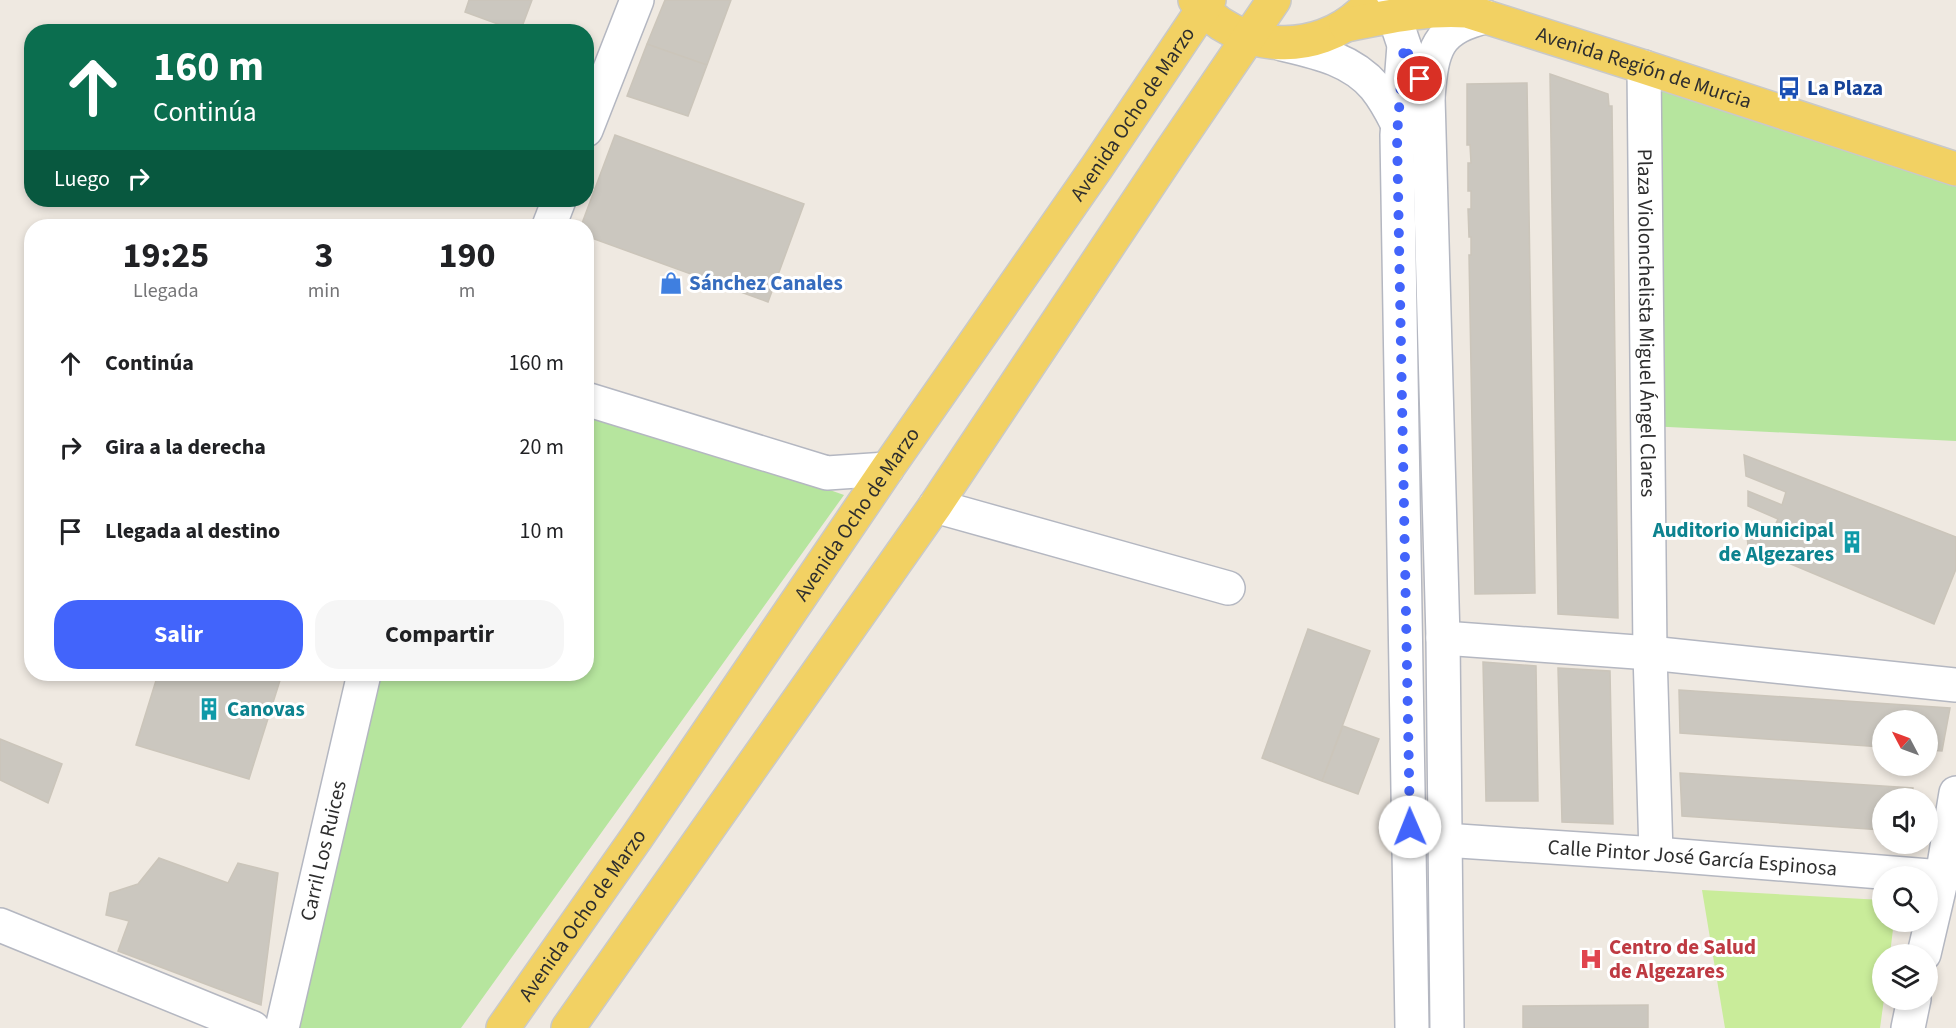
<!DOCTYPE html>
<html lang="es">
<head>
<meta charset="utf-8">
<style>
  :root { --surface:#fff; --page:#f6f6f6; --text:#202124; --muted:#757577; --accent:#4264fb }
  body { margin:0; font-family:"Source Sans 3",sans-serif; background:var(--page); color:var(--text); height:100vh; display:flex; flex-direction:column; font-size:22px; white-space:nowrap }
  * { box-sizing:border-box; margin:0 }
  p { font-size:20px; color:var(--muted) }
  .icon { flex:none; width:33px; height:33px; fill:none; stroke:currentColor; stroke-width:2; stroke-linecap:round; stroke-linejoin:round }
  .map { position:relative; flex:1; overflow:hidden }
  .sheet { position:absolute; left:24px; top:219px; width:570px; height:462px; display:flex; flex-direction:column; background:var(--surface); border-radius:24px; box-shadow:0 3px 9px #0003 }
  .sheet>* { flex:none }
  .top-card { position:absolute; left:24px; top:24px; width:570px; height:183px; border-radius:24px; box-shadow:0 3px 9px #0003; background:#0b6e4f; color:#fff; overflow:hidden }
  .needle { width:39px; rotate:311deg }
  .tools { position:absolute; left:1872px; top:710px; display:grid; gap:12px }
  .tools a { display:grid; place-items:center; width:66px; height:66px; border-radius:50%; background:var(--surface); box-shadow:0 3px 9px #0003; font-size:30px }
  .pin { position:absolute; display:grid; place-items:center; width:51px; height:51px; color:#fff; margin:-26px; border:3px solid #fff; border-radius:50%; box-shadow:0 2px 6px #0007 }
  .me { position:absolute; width:66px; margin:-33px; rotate:359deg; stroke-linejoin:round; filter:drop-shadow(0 0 4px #0008) }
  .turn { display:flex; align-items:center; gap:21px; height:126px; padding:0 30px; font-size:27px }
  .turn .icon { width:78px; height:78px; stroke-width:2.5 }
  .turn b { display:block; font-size:42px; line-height:51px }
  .then { display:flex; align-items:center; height:57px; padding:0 30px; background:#0003; gap:12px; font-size:22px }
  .eta { display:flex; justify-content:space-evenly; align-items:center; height:102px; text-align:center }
  .eta b { font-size:36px; font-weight:700; line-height:42px }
  .cta { display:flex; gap:12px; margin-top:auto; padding:12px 30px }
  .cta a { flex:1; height:69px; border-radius:24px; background:var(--accent); color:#fff; font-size:24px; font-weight:700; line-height:69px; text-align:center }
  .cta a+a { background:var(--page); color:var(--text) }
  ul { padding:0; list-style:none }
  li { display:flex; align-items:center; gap:18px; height:84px; padding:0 30px }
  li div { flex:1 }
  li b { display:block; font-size:22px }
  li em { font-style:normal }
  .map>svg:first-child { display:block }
  .green { fill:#b6e59e }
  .pitch { fill:#c9ec9a }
  .building { fill:#cbc7bf; stroke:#cbc5ba; stroke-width:1.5 }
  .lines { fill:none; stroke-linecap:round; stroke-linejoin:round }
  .minor-casing { stroke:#b4b7c1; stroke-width:36 }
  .major-casing { stroke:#c9c9c9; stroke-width:36 }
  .minor { stroke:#fff; stroke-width:33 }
  .major { stroke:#f2d163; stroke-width:33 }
  .route { stroke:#4264fb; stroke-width:10; stroke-dasharray:0 18 }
  .labels { text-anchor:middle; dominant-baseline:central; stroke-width:6; stroke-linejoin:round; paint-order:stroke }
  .street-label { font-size:21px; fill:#2e2e2e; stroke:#fff }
  .transit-label { font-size:21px; font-weight:bold; fill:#164399; stroke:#fff; text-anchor:start }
  .shop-label { font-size:21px; font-weight:bold; fill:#366cbe; stroke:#fff; text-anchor:start }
  .culture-label { font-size:21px; font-weight:bold; fill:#0d838f; stroke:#fff; text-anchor:end }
  .health-label { font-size:21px; font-weight:bold; fill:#be3a42; stroke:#fff; text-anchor:start }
</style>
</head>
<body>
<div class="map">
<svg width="1956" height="1028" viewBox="0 0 1956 1028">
  <rect width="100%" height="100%" fill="#efe9e1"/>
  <path class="green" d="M 1644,67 L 1956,169 L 1956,441 L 1648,426 Z
    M 587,404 L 844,495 L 461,1028 L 297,1028 L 374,674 L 586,674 Z"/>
  <path class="pitch" d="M 1702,890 L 1882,900 L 1882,921 L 1894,921 L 1890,954 L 1882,954 L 1884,999 L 1880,1028 L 1725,1028 Z"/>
  <path class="building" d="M 469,0 L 532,0 L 520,32 L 465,12 Z
    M 665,0 L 731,0 L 707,65 L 647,44 Z
    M 647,44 L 707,65 L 688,116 L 627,96 Z
    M 1550,74 L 1608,94 L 1609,106 L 1612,106 L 1618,618 L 1558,614 Z
    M 1527,83 L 1535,593 L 1475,594 L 1469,255 L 1471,255 L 1471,237 L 1469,237 L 1468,209 L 1471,209 L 1471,191 L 1468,191 L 1468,163 L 1471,163 L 1470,145 L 1467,145 L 1467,84 Z
    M 615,135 L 804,204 L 768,302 L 586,236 L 586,226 L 581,226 Z
    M 1744,455 L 1956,537 L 1956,569 L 1934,624 L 1748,546 L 1746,523 L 1772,532 L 1778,519 L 1748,506 L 1748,491 L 1782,505 L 1786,492 L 1746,476 Z
    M 1308,629 L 1370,651 L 1322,781 L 1262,758 Z
    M 1483,662 L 1536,666 L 1538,801 L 1486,801 Z
    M 1558,668 L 1610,671 L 1613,824 L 1562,822 Z
    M 158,674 L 282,674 L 249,779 L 136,745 Z
    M 1679,690 L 1950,708 L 1942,751 L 1928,750 L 1928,720 L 1882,720 L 1882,747 L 1680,733 Z
    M 1343,726 L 1379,739 L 1358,794 L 1322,781 Z
    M 0,739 L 62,764 L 48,803 L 0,780 Z
    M 1680,773 L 1913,788 L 1912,798 L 1882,798 L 1882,830 L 1682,816 Z
    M 159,858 L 228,883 L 238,863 L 278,873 L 261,1005 L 118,951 L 129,921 L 106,915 L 110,893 L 138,884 Z
    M 1648,1005 L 1648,1028 L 1523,1028 L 1523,1006 Z"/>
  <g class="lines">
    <g class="minor-casing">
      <g id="minor">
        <path d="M 1389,0 L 1404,45 L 1397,135 L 1412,1028"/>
        <path d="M 1282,44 C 1316,52 1351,59 1375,87 C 1384,98 1391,111 1397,123"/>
        <path d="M 1404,46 L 1428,97 L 1443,638 L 1447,1028"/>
        <path id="s1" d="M 1644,67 L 1650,653 L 1656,854"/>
        <path d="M 1428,97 C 1432,50 1436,28 1486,17"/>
        <path d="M 586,130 L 637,0"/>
        <path d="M 549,226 L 559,200"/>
        <path d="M 586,399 L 827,473 L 887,469"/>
        <path d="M 935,506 L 1228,588"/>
        <path d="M 1443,638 L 1650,653 L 1956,685"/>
        <path id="s2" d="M 1444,840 L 1656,854 L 1942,877"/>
        <path d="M 0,925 L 253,1028"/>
        <path d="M 1924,954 L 1942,877 L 1956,793"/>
        <path id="s3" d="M 282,1028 L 364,674"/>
        <path d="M 1908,1028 L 1914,999"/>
      </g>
    </g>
    <g class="major-casing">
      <g id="major">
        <path d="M 1195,0 C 1236,52 1316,58 1364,10"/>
        <path id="s4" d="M 1346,25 C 1387,17 1426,8 1467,11 L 1644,67 L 1956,169"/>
        <path id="s5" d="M 503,1028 L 637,837 L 887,469 L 1097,167 L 1209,0"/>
        <path d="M 568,1028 L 935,506 L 1172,150 L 1274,0"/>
      </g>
    </g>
    <use href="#minor" class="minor"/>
    <use href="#major" class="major"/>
  </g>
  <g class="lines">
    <path class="route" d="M 1410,827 L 1397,135 L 1404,45 L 1420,79"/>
  </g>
  <defs>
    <g id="bus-bare" transform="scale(1.8)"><path d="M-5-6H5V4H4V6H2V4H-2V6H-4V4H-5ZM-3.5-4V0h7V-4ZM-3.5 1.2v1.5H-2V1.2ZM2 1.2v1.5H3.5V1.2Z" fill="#1a4fb4" stroke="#fff" stroke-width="2.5" paint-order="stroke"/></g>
    <g id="shop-bare" transform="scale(1.8)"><path d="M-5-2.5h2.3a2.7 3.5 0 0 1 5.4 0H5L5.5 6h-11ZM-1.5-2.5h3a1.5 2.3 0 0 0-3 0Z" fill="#3f7fe0" stroke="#fff" stroke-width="2.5" paint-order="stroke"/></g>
    <g id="building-bare" transform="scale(1.8)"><path d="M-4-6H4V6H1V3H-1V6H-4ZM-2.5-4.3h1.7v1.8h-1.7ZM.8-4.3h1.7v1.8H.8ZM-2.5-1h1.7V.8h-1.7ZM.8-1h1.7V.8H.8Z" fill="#0f9aa8" stroke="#fff" stroke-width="2.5" paint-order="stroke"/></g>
    <g id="hospital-bare" transform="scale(1.8)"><path d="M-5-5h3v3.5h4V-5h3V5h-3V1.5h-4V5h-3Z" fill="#e0444e" stroke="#fff" stroke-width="2.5" paint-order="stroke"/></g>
  </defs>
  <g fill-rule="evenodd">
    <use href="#bus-bare" x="1789" y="88"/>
    <use href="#shop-bare" x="671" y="283"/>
    <use href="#building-bare" x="1852" y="542"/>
    <use href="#building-bare" x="209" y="709"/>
    <use href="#hospital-bare" x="1591" y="959"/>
  </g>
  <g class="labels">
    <g class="street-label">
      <text stroke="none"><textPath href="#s4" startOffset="308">Avenida Región de Murcia</textPath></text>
      <text stroke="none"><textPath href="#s5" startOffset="1110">Avenida Ocho de Marzo</textPath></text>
      <text stroke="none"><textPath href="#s1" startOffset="256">Plaza Violonchelista Miguel Ángel Clares</textPath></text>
      <text stroke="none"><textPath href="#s5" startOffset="624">Avenida Ocho de Marzo</textPath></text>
      <text stroke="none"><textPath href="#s3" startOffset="182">Carril Los Ruices</textPath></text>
      <text stroke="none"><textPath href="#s2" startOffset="249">Calle Pintor José García Espinosa</textPath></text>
      <text stroke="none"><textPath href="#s5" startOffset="138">Avenida Ocho de Marzo</textPath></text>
    </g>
    <g class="transit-label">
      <text x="1807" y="88">La Plaza</text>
    </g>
    <g class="shop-label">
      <text x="689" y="283">Sánchez Canales</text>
    </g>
    <g class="culture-label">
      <text x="1834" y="530">Auditorio Municipal<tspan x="1834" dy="24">de Algezares</tspan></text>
      <text x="227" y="709" text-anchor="start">Canovas</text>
    </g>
    <g class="health-label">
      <text x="1609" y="947">Centro de Salud<tspan x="1609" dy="24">de Algezares</tspan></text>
    </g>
  </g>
</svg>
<div class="tools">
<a><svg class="needle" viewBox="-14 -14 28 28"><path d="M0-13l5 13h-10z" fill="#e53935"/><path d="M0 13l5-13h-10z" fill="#757577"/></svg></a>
<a><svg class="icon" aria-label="sound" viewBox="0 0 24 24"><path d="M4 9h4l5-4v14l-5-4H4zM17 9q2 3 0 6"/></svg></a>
<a><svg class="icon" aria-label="search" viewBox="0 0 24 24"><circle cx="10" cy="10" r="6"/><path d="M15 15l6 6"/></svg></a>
<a><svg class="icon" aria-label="layers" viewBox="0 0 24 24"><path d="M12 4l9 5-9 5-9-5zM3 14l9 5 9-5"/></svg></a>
</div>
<div class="pin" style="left:1420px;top:79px;background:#d93025"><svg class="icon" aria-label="arrive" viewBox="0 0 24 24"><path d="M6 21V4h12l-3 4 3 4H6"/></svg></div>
<svg class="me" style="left:1410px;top:827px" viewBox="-20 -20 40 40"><circle r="19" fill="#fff"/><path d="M0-13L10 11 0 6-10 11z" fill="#4264fb"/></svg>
<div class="top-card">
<div class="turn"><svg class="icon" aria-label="ahead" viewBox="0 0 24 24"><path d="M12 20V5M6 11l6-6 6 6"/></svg><div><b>160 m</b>Continúa</div></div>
<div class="then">Luego<svg class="icon" aria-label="right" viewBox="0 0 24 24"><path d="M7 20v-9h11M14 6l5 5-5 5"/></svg></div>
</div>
<section class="sheet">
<div class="eta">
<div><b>19:25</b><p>Llegada</p></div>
<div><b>3</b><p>min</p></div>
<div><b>190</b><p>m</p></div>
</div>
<ul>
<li><svg class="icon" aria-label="ahead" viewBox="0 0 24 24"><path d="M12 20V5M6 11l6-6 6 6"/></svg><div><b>Continúa</b></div><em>160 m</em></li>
<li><svg class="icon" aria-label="right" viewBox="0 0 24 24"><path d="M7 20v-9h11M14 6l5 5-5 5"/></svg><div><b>Gira a la derecha</b></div><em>20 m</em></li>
<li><svg class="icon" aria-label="arrive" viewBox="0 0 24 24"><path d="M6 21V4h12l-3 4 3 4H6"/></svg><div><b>Llegada al destino</b></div><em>10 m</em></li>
</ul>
<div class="cta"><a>Salir</a><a>Compartir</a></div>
</section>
</div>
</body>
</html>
